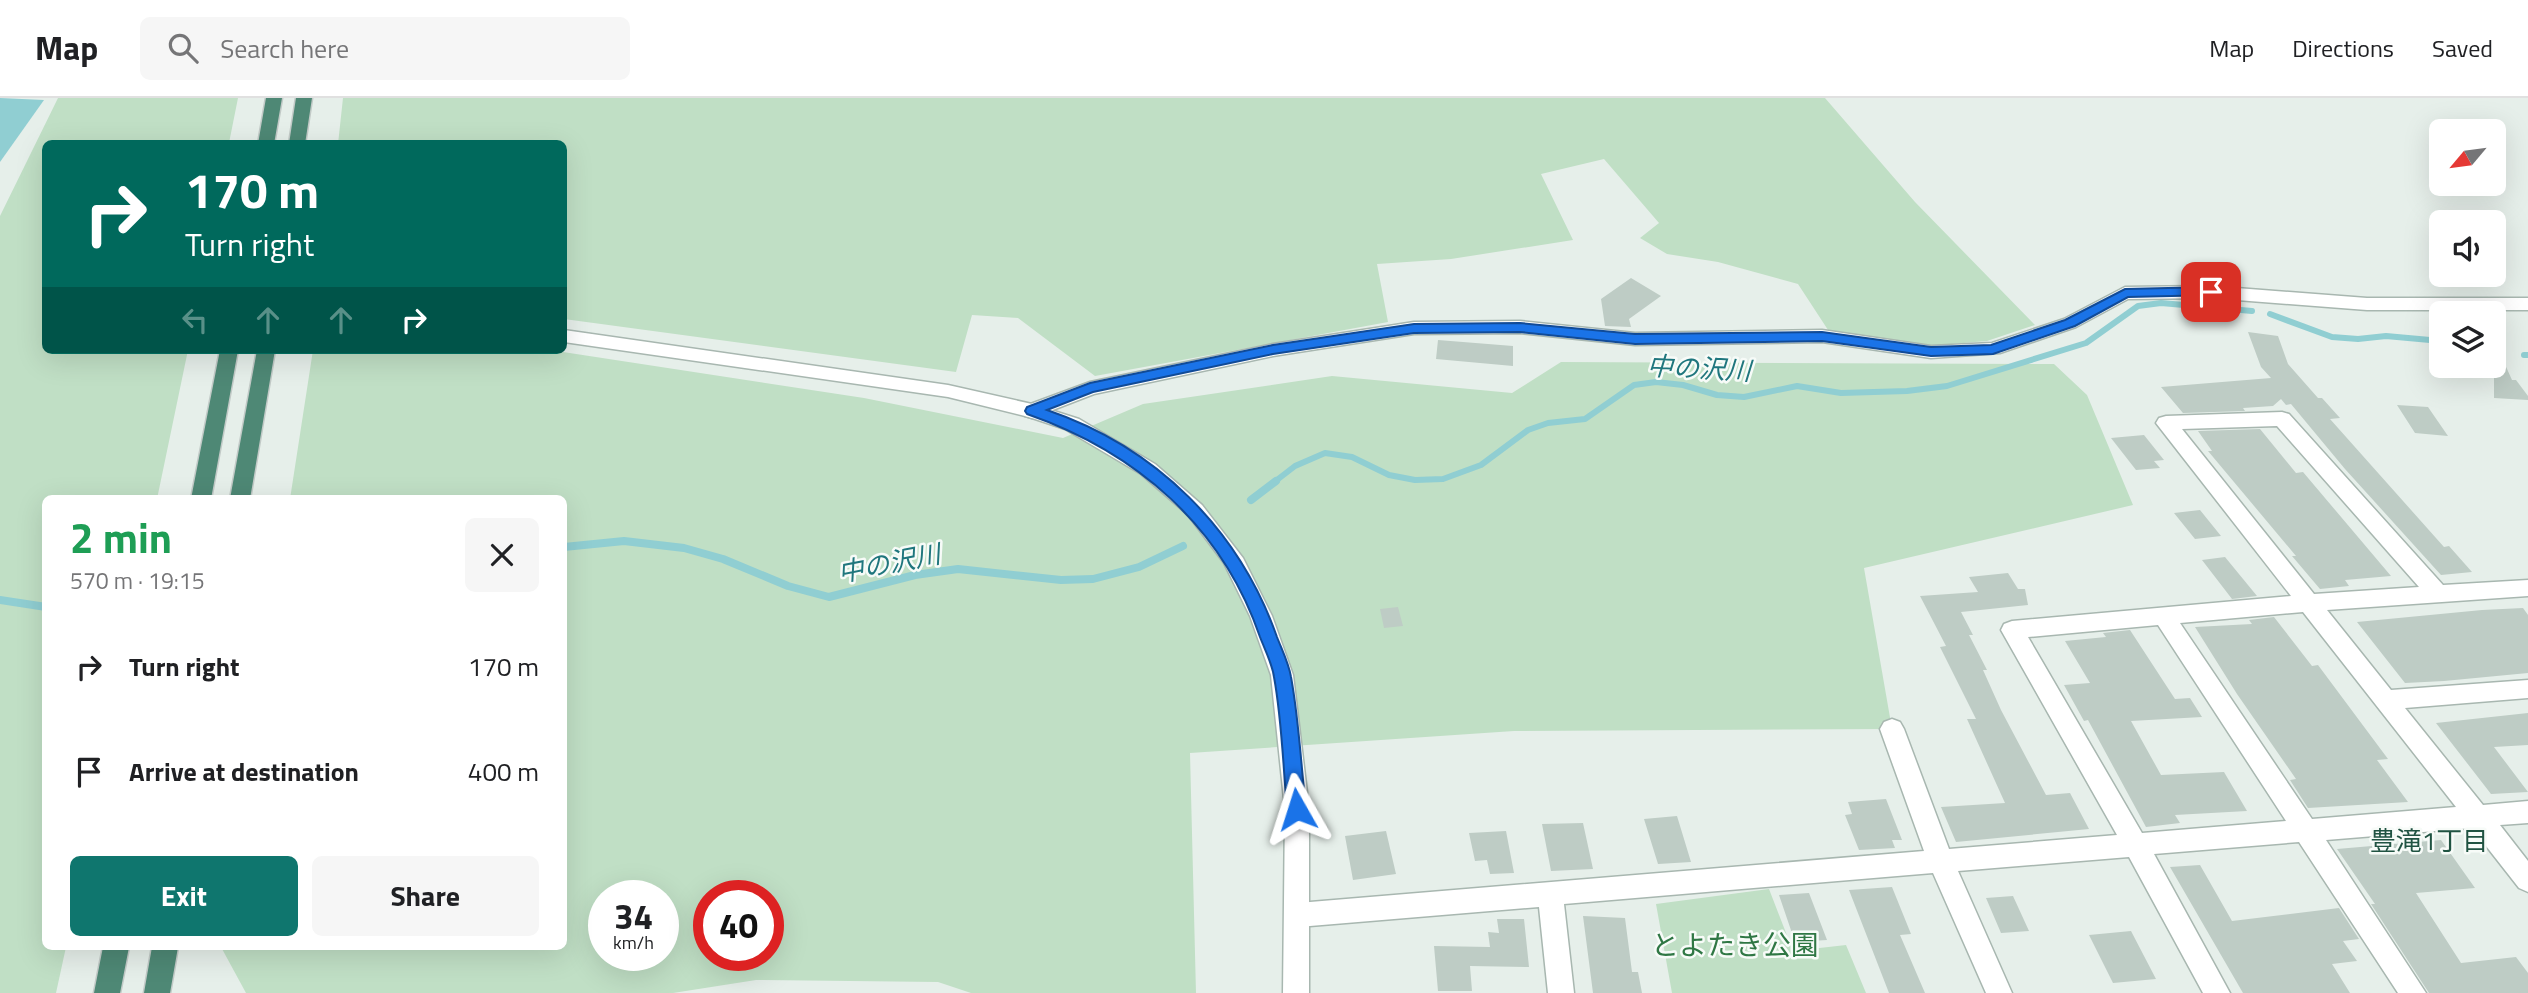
<!DOCTYPE html>
<html lang="en">
<head>
<meta charset="utf-8">
<style>
  :root { --surface:#fff; --page:#f6f6f6; --text:#202124; --muted:#757577; --line:#e0e0e0; --accent:#0f766e }
  body { margin:0; font-family:"Titillium Web","Noto Sans JP",sans-serif; background:var(--page); color:var(--text); height:100vh; display:flex; flex-direction:column; font-size:26px; white-space:nowrap }
  * { box-sizing:border-box; margin:0 }
  p { font-size:23px; color:var(--muted) }
  .icon { flex:none; width:38px; height:38px; fill:none; stroke:currentColor; stroke-width:2; stroke-linecap:round; stroke-linejoin:round }
  .map { position:relative; flex:1; overflow:hidden }
  .drawer { position:absolute; left:42px; top:397px; width:525px; height:455px; display:flex; flex-direction:column; background:var(--surface); border-radius:10px; box-shadow:0 7px 28px #0002 }
  .drawer>* { flex:none }
  .banner { position:absolute; left:42px; top:42px; width:525px; height:214px; border-radius:10px; box-shadow:0 7px 28px #0002; background:#00695c; color:#fff; overflow:hidden }
  .needle { width:46px; rotate:241deg }
  .buttons { position:absolute; left:2429px; top:21px; display:grid; gap:14px }
  .buttons a { display:grid; place-items:center; width:77px; height:77px; border-radius:10px; background:var(--surface); box-shadow:0 7px 28px #0002; font-size:35px }
  .speed { position:absolute; left:588px; top:782px; display:flex; gap:14px; font-size:35px; font-weight:700; text-align:center }
  .speed>* { display:grid; place-content:center; width:91px; height:91px; border-radius:50%; background:var(--surface); box-shadow:0 7px 28px #0002; line-height:1 }
  .speed small { font-size:18px; font-weight:400 }
  .speed .limit { border:10px solid #d22; background:#fff; color:#111 }
  .pin { position:absolute; display:grid; place-items:center; width:60px; height:60px; color:#fff; margin:-30px; border-radius:14px; box-shadow:0 4px 10px #0006 }
  .me { position:absolute; width:77px; margin:-38px; rotate:354deg; stroke-linejoin:round; filter:drop-shadow(0 0 5px #0008) }
  .turn { display:flex; align-items:center; gap:24px; height:147px; padding:0 28px; font-size:32px }
  .turn .icon { width:91px; height:91px; stroke-width:2.5 }
  .turn b { display:block; font-size:49px; line-height:60px }
  .lanes { display:flex; align-items:center; height:66px; padding:0 28px; background:#0003; justify-content:center; gap:35px; direction:ltr }
  .lanes .off { opacity:.35 }
  .round { display:grid; place-items:center; flex:none; width:74px; height:74px; border-radius:10px; background:var(--page) }
  .headline { display:flex; align-items:center; justify-content:space-between; height:119px; padding:0 28px }
  h1 { font-size:42px; font-weight:700; line-height:52px; color:#1e9e55 }
  .button { display:flex; gap:14px; margin-top:auto; padding:14px 28px }
  .button a { flex:1; height:80px; border-radius:10px; background:var(--accent); color:#fff; font-size:28px; font-weight:700; line-height:80px; text-align:center }
  .button a+a { background:var(--page); color:var(--text) }
  ul { padding:0; list-style:none }
  li { display:flex; align-items:center; gap:21px; height:105px; padding:0 28px }
  li div { flex:1 }
  li b { display:block; font-size:26px }
  li em { font-style:normal }
  header { display:flex; align-items:center; gap:42px; box-sizing:border-box; height:98px; padding:0 35px; background:var(--surface); border-bottom:2px solid var(--line) }
  header strong { font-size:33px }
  nav { display:flex; gap:38px; margin-inline-start:auto; font-size:24px }
  .search { width:490px; height:63px; background:var(--page); display:flex; align-items:center; gap:18px; box-sizing:border-box; padding:0 24px; border-radius:10px; color:var(--muted); font-size:26px }
  .map>svg:first-child { display:block }
  .green { fill:#c0dfc5; fill-rule:evenodd }
  .water { fill:#90ced2 }
  .lines { fill:none; stroke-linecap:round; stroke-linejoin:round }
  .stream-far1 { stroke:#90ced2; stroke-width:6 }
  .stream { stroke:#90ced2; stroke-width:8 }
  .building { fill:#beccc5 }
  .minor-casing { stroke:#a8b7b0; stroke-width:3 }
  .tertiary-casing { stroke:#a8b7b0; stroke-width:3 }
  .trunk-casing { stroke:#c2cac7; stroke-width:3 }
  .minor { fill:#fff; fill-rule:evenodd }
  .tertiary { fill:#fff; fill-rule:evenodd }
  .trunk { fill:#4e8875; fill-rule:evenodd }
  .route { fill:#1a73e8; stroke:#114b97; stroke-width:2 }
  .labels { text-anchor:middle; dominant-baseline:central; stroke-width:5; stroke-linejoin:round; paint-order:stroke }
  .water-label { font-size:26px; font-style:italic; fill:#1f767d; stroke:#f7fbf8 }
  .neighbourhood-label { font-size:26px; fill:#205342; stroke:#f7fbf8 }
  .near-park-label { font-size:28px; fill:#2f7744; stroke:#f7fbf8 }
</style>
</head>
<body>
<header>
<strong>Map</strong>
<div class="search"><svg class="icon" aria-label="search" viewBox="0 0 24 24"><circle cx="10" cy="10" r="6"/><path d="M15 15l6 6"/></svg>Search here</div>
<nav><a>Map</a><a>Directions</a><a>Saved</a></nav>
</header>
<div class="map">
<svg width="2528" height="895" viewBox="0 0 2528 895">
  <rect width="100%" height="100%" fill="#e6efea"/>
  <path class="green" d="M 58,0 L 238,0 L 229,45 L 46,46 L 46,252 L 188,252 L 157,401 L 46,401 L 46,849 L 66,849 L 56,895 L 0,895 L 0,118 Z
    M 343,0 L 1825,0 L 1915,104 L 2035,227 L 1987,243 L 1928,248 L 1830,235 L 1798,186 L 1718,164 L 1667,156 L 1640,140 L 1659,125 L 1604,61 L 1541,76 L 1573,142 L 1451,161 L 1377,166 L 1388,224 L 1095,278 L 1018,220 L 972,217 L 956,274 L 564,221 L 564,46 L 338,46 Z
    M 313,252 L 550,252 L 864,300 L 1063,340 L 1143,306 L 1332,278 L 1512,295 L 1561,264 L 2054,266 L 2087,297 L 2133,407 L 1864,470 L 1892,631 L 1514,633 L 1190,655 L 1196,895 L 971,895 L 938,884 L 756,882 L 673,895 L 246,895 L 221,849 L 564,849 L 564,401 L 290,401 ZM 604,798 L 663,798 L 663,858 L 604,858 ZM 709,798 L 768,798 L 768,858 L 709,858 Z
    M 1769,791 L 1793,853 L 1846,847 L 1866,895 L 1672,895 L 1656,806 Z"/>
  <path class="water" d="M 0,0 L 44,2 L 0,64 Z"/>
  <g class="lines">
    <path class="stream-far1" d="M 2270,216 L 2332,239 L 2358,241 L 2386,238 L 2441,243
      M 2524,257 L 2528,257
      M 1273,385 L 1295,368 L 1325,355 L 1352,359 L 1389,377 L 1415,382 L 1443,381 L 1481,367 L 1528,332 L 1548,325 L 1585,321 L 1634,287 L 1656,284 L 1683,287 L 1717,297 L 1744,299 L 1797,288 L 1841,295 L 1907,293 L 1947,288 L 2086,245 L 2138,208 L 2161,205 L 2252,213"/>
    <path class="stream" d="M 1251,402 L 1276,383
      M 564,449 L 624,443 L 684,450 L 723,461 L 788,488 L 829,499 L 915,477 L 958,471 L 1061,482 L 1093,481 L 1139,469 L 1183,448
      M 0,502 L 46,509"/>
  </g>
  <path class="building" d="M 1631,180 L 1661,198 L 1629,221 L 1631,229 L 1605,228 L 1601,201 Z
    M 2248,234 L 2278,238 L 2288,266 L 2318,300 L 2322,300 L 2340,320 L 2330,321 L 2444,449 L 2449,448 L 2472,474 L 2441,477 L 2345,371 L 2291,306 L 2286,307 L 2281,301 L 2273,308 L 2243,310 L 2245,313 L 2183,315 L 2161,289 L 2271,280 L 2261,269 Z
    M 1438,242 L 1513,248 L 1513,268 L 1436,261 Z
    M 2494,242 L 2512,282 L 2516,282 L 2528,298 L 2528,302 L 2494,300 Z
    M 2397,307 L 2428,309 L 2448,338 L 2415,335 Z
    M 2260,331 L 2296,375 L 2303,374 L 2391,478 L 2345,482 L 2349,488 L 2320,491 L 2292,458 L 2296,458 L 2208,353 L 2212,353 L 2198,333 Z
    M 2144,337 L 2164,362 L 2154,363 L 2160,370 L 2136,372 L 2111,340 Z
    M 2200,412 L 2221,438 L 2195,441 L 2174,415 Z
    M 2225,459 L 2257,498 L 2232,501 L 2202,462 Z
    M 2008,475 L 2018,491 L 2025,491 L 2028,507 L 1961,514 L 1973,537 L 1969,537 L 1987,572 L 1983,572 L 2001,612 L 2046,697 L 2070,695 L 2089,731 L 1956,744 L 1941,709 L 2005,705 L 1967,621 L 1976,621 L 1940,549 L 1946,548 L 1920,498 L 1978,494 L 1969,479 Z
    M 1398,509 L 1403,528 L 1384,530 L 1380,511 Z
    M 2523,510 L 2528,517 L 2528,575 L 2444,583 L 2405,585 L 2357,524 L 2482,512 Z
    M 2274,519 L 2312,568 L 2318,567 L 2388,661 L 2377,662 L 2408,704 L 2308,710 L 2290,682 L 2296,681 L 2237,596 L 2195,529 L 2252,526 L 2249,522 Z
    M 2130,532 L 2175,601 L 2190,600 L 2202,619 L 2131,623 L 2161,677 L 2224,674 L 2247,713 L 2175,717 L 2180,725 L 2146,729 L 2088,622 L 2084,623 L 2064,587 L 2090,585 L 2065,543 L 2106,539 L 2103,535 Z
    M 2528,615 L 2528,647 L 2494,649 L 2528,694 L 2491,696 L 2436,625 Z
    M 1886,701 L 1902,742 L 1892,742 L 1895,750 L 1859,752 L 1845,717 L 1852,716 L 1848,704 Z
    M 1677,718 L 1691,764 L 1658,766 L 1644,721 Z
    M 1583,725 L 1593,771 L 1551,773 L 1542,726 Z
    M 1386,733 L 1396,776 L 1353,782 L 1345,738 Z
    M 1506,733 L 1514,775 L 1490,776 L 1487,762 L 1475,763 L 1469,735 Z
    M 2441,742 L 2475,790 L 2416,795 L 2461,865 L 2516,859 L 2528,875 L 2528,895 L 2429,895 L 2371,806 L 2375,806 L 2337,751 Z
    M 2200,767 L 2232,823 L 2339,810 L 2359,841 L 2343,843 L 2357,863 L 2332,866 L 2350,895 L 2243,895 L 2170,769 Z
    M 1892,789 L 1911,836 L 1900,837 L 1925,895 L 1889,895 L 1849,792 Z
    M 1809,795 L 1827,842 L 1795,844 L 1779,797 Z
    M 2013,798 L 2029,833 L 2001,835 L 1986,800 Z
    M 1583,818 L 1625,820 L 1632,874 L 1638,874 L 1642,895 L 1593,895 Z
    M 1497,821 L 1524,821 L 1529,869 L 1470,868 L 1472,893 L 1438,893 L 1434,848 L 1490,849 L 1488,834 L 1499,835 Z
    M 2131,833 L 2156,881 L 2113,885 L 2089,837 Z"/>
  <g class="lines">
    <g class="minor-casing">
      <path id="minor" d="M 2211,188 L 2367,200 L 2528,200 L 2528,212 L 2367,212 L 2211,200 L 2128,201 L 2076,229 L 2000,255 L 1931,260 L 1822,244 L 1635,247 L 1520,235 L 1414,236 L 1273,258 L 1094,296 L 1032,320 L 1025,318 L 1022,313 L 1025,308 L 1090,284 L 1273,246 L 1414,224 L 1520,223 L 1635,235 L 1822,232 L 1931,248 L 1992,245 L 2064,221 L 2125,189 Z
        M 2282,314 L 2289,316 L 2443,487 L 2528,482 L 2528,498 L 2327,512 L 2391,592 L 2528,582 L 2528,600 L 2405,610 L 2483,707 L 2528,703 L 2528,725 L 2500,727 L 2528,763 L 2528,794 L 2519,790 L 2472,730 L 2326,742 L 2426,895 L 2398,895 L 2299,744 L 2154,756 L 2230,895 L 2203,895 L 2129,759 L 1958,773 L 2012,895 L 1986,895 L 1933,775 L 1564,806 L 1574,895 L 1548,895 L 1539,809 L 1298,829 L 1289,825 L 1285,817 L 1289,809 L 1298,805 L 1924,753 L 1880,631 L 1884,624 L 1892,621 L 1900,624 L 1904,631 L 1949,751 L 2117,737 L 2001,532 L 2004,526 L 2012,523 L 2291,498 L 2156,325 L 2159,320 L 2166,318 ZM 2277,328 L 2419,489 L 2314,496 L 2182,331 ZM 2303,514 L 2456,709 L 2312,721 L 2180,525 ZM 2158,527 L 2286,723 L 2142,735 L 2028,539 Z"/>
    </g>
    <g class="tertiary-casing">
      <path id="tertiary" d="M 564,232 L 948,287 L 1032,306 L 1079,321 L 1155,366 L 1202,407 L 1243,460 L 1272,518 L 1293,577 L 1309,711 L 1309,895 L 1283,895 L 1285,711 L 1271,577 L 1250,518 L 1224,465 L 1188,417 L 1141,376 L 1065,331 L 1029,319 L 948,299 L 564,244 Z"/>
    </g>
    <g class="trunk-casing">
      <path id="trunk" d="M 266,0 L 282,0 L 274,46 L 258,46 Z
        M 296,0 L 312,0 L 305,46 L 289,46 Z
        M 220,252 L 238,252 L 211,401 L 191,401 Z
        M 257,252 L 275,252 L 250,401 L 230,401 Z
        M 103,849 L 129,849 L 120,895 L 94,895 Z
        M 152,849 L 178,849 L 170,895 L 144,895 Z"/>
    </g>
    <use href="#minor" class="minor"/>
    <use href="#tertiary" class="tertiary"/>
    <use href="#trunk" class="trunk"/>
  </g>
  <path class="route" d="M 2211,189 L 2217,194 L 2215,197 L 2128,199 L 2075,228 L 1993,256 L 1931,258 L 1822,243 L 1635,246 L 1520,234 L 1414,235 L 1273,256 L 1093,294 L 1047,312 C 1156,349 1239,431 1277,539 C 1282,552 1289,566 1291,579 C 1299,622 1301,668 1306,711 L 1303,717 L 1297,719 L 1290,717 L 1287,711 C 1283,668 1282,622 1274,579 C 1272,565 1265,552 1260,539 C 1222,428 1136,354 1027,316 L 1025,313 L 1027,309 L 1090,285 L 1273,247 L 1414,226 L 1520,225 L 1635,236 L 1822,234 L 1931,249 L 1991,247 L 2065,222 L 2125,191 Z"/>
  <g class="labels">
    <g class="water-label">
      <text transform="translate(1699 270) rotate(3)">中の沢川</text>
      <text transform="translate(889 465) rotate(-11)">中の沢川</text>
    </g>
    <g class="neighbourhood-label">
      <text x="2429" y="742">豊滝1丁目</text>
    </g>
    <g class="near-park-label">
      <text x="1735" y="846">とよたき公園</text>
    </g>
  </g>
</svg>
<div class="buttons">
<a><svg class="needle" viewBox="-14 -14 28 28"><path d="M0-13l5 13h-10z" fill="#e53935"/><path d="M0 13l5-13h-10z" fill="#757577"/></svg></a>
<a><svg class="icon" aria-label="sound" viewBox="0 0 24 24"><path d="M4 9h4l5-4v14l-5-4H4zM17 9q2 3 0 6"/></svg></a>
<a><svg class="icon" aria-label="layers" viewBox="0 0 24 24"><path d="M12 4l9 5-9 5-9-5zM3 14l9 5 9-5"/></svg></a>
</div>
<div class="speed"><div>34<small>km/h</small></div><div class="limit">40</div></div>
<div class="pin" style="left:2211px;top:194px;background:#d93025"><svg class="icon" aria-label="arrive" viewBox="0 0 24 24"><path d="M6 21V4h12l-3 4 3 4H6"/></svg></div>
<svg class="me" style="left:1297px;top:711px" viewBox="-20 -20 40 40"><path d="M0-17L14 15 0 8-14 15z" fill="#1a73e8" stroke="#fff" stroke-width="4"/></svg>
<div class="banner">
<div class="turn"><svg class="icon" aria-label="right" viewBox="0 0 24 24"><path d="M7 20v-9h11M14 6l5 5-5 5"/></svg><div><b>170 m</b>Turn right</div></div>
<div class="lanes"><svg class="icon off" aria-label="left" viewBox="0 0 24 24"><path d="M17 20v-9H6M10 6l-5 5 5 5"/></svg><svg class="icon off" aria-label="ahead" viewBox="0 0 24 24"><path d="M12 20V5M6 11l6-6 6 6"/></svg><svg class="icon off" aria-label="ahead" viewBox="0 0 24 24"><path d="M12 20V5M6 11l6-6 6 6"/></svg><svg class="icon" aria-label="right" viewBox="0 0 24 24"><path d="M7 20v-9h11M14 6l5 5-5 5"/></svg></div>
</div>
<section class="drawer">
<div class="headline"><div><h1>2 min</h1><p>570 m · 19:15</p></div><a class="round"><svg class="icon" aria-label="close" viewBox="0 0 24 24"><path d="M6 6l12 12M18 6L6 18"/></svg></a></div>
<ul>
<li><svg class="icon" aria-label="right" viewBox="0 0 24 24"><path d="M7 20v-9h11M14 6l5 5-5 5"/></svg><div><b>Turn right</b></div><em>170 m</em></li>
<li><svg class="icon" aria-label="arrive" viewBox="0 0 24 24"><path d="M6 21V4h12l-3 4 3 4H6"/></svg><div><b>Arrive at destination</b></div><em>400 m</em></li>
</ul>
<div class="button"><a>Exit</a><a>Share</a></div>
</section>
</div>
</body>
</html>
